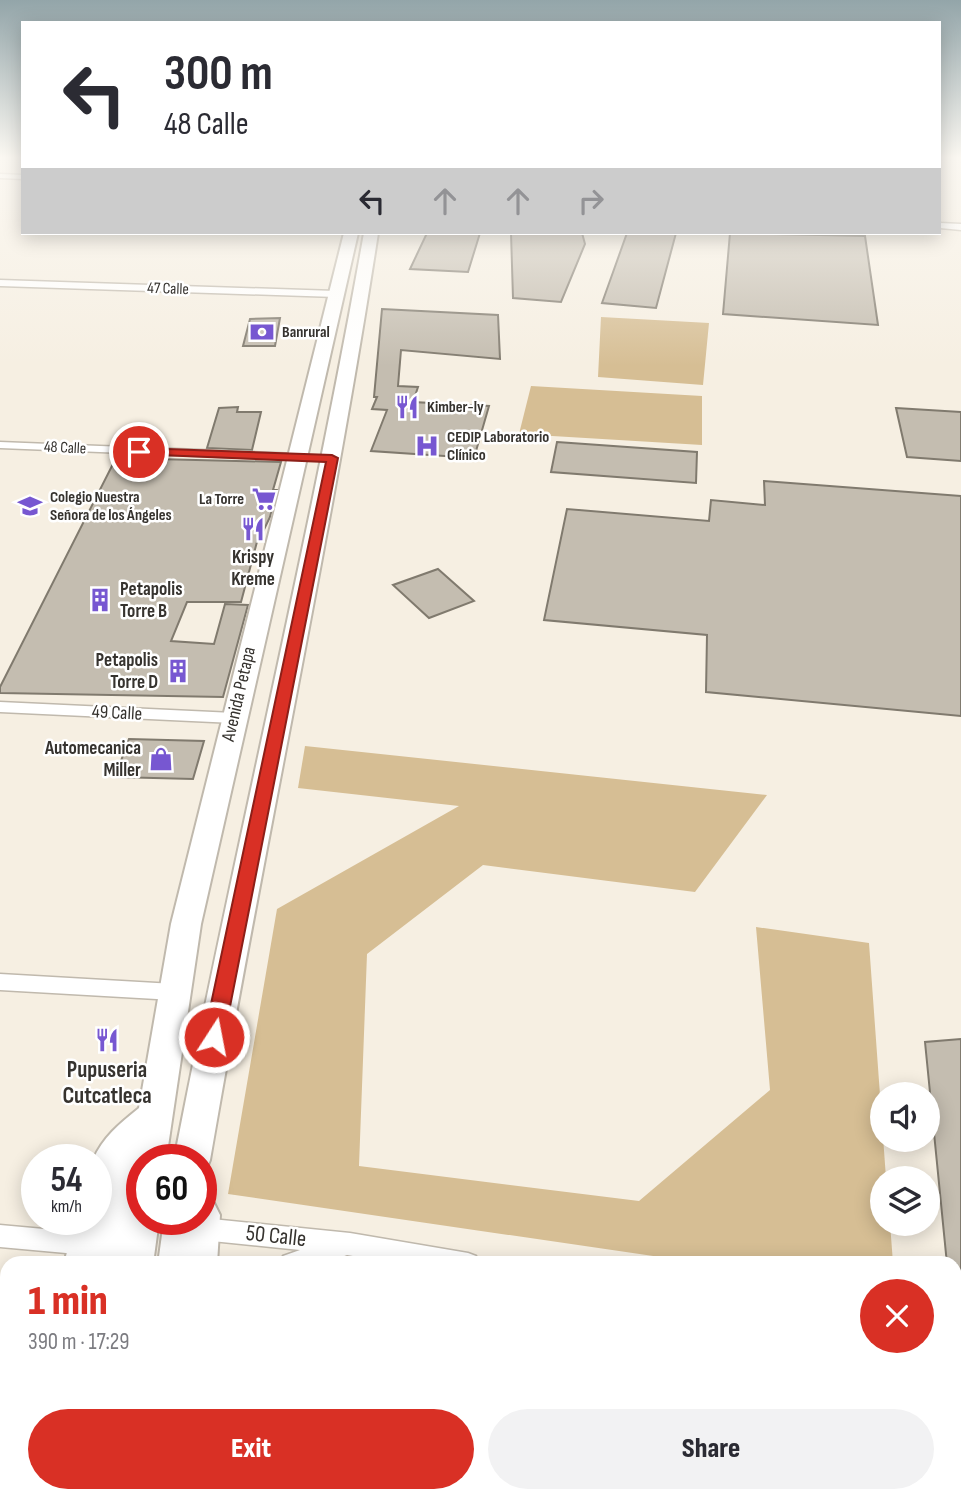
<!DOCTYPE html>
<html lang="en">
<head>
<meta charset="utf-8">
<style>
  :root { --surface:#fff; --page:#f2f2f3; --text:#2b2b33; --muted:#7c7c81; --accent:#d93025 }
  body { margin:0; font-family:"Sofia Sans Condensed",sans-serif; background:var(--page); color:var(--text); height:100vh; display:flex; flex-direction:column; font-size:26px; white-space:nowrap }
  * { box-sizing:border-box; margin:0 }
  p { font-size:23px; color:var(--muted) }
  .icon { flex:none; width:38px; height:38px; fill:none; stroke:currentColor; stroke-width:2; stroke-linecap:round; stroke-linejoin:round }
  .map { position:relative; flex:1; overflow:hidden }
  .sheet { position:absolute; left:0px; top:1256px; width:962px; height:247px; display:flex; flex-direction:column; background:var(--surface); border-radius:21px 21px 0 0; box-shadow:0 4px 18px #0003 }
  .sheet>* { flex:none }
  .guide { position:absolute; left:21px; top:21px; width:920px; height:214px; border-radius:0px; box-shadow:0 4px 18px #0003; background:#fff; color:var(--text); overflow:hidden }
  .tools { position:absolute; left:870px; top:1082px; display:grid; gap:14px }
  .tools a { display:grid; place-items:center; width:70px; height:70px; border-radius:50%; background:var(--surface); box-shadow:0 4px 18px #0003; font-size:35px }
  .speed { position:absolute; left:21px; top:1144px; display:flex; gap:14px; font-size:35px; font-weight:700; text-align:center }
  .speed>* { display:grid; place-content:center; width:91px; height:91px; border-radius:50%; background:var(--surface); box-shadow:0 4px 18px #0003; line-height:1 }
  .speed small { font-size:18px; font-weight:400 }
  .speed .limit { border:10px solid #d22; background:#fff; color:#111 }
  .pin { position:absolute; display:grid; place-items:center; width:60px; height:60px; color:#fff; margin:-30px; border:4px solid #fff; border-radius:50%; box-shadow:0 2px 7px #0007 }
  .me { position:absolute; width:77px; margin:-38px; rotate:11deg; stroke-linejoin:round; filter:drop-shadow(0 0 5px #0008) }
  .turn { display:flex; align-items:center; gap:24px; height:147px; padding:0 28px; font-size:32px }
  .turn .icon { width:91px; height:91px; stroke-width:2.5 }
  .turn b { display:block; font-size:49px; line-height:60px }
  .lanes { display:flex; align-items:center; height:66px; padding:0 28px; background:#0003; justify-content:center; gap:35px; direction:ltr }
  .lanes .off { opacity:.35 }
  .round { display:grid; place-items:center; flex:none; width:74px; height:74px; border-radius:37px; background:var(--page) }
  .overview { display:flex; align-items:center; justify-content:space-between; height:119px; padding:0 28px }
  h1 { font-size:42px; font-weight:800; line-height:52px; color:var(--accent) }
  .cta { display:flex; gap:14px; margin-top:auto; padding:14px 28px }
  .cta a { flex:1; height:80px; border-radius:42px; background:var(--accent); color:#fff; font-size:28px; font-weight:800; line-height:80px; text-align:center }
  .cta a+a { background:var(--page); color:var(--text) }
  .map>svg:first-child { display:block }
  .green { fill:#d6be94 }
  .building { fill:#c4bdb0; stroke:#807a6e; stroke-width:2 }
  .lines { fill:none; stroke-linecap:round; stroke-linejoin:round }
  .minor-casing { stroke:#c0b9ad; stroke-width:3 }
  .primary-casing { stroke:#c0b9ad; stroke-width:4 }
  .minor { fill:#fff; fill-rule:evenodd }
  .primary { fill:#fff; fill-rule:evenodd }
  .route { fill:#d93025; stroke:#8d1f18; stroke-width:2 }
  .labels { text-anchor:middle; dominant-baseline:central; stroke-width:5; stroke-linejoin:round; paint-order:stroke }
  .far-street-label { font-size:16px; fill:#36332f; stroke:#fff }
  .far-poi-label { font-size:16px; font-weight:bold; fill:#36332f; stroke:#fff; text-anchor:start }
  .poi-label { font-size:19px; font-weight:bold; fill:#36332f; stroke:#fff; text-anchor:end }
  .street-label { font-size:19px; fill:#36332f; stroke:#fff }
  .near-poi-label { font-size:23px; font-weight:bold; fill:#36332f; stroke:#fff }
  .near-street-label { font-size:23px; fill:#36332f; stroke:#fff }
</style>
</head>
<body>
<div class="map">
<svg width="961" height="1502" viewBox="0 0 961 1502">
  <rect width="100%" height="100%" fill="#f6efe2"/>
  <path class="green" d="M 601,317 L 709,323 L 703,385 L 598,377 Z
    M 531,386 L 702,396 L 702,445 L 519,434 Z
    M 305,746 L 767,795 L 695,892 L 483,865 L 367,954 L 359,1166 L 639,1201 L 770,1090 L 756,927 L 869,943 L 886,1178 L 882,1178 L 882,1223 L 890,1223 L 893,1263 L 701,1263 L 228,1194 L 277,909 L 459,806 L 298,788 Z"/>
  <path class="building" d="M 427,233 L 480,233 L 468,272 L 410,269 Z
    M 511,233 L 582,233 L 585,244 L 561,302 L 513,298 Z
    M 627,233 L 676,233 L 656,308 L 602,303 Z
    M 730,233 L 865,236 L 878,325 L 723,314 Z
    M 382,309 L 498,315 L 500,359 L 401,350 L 398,386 L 418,387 L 413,402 L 489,406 L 474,458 L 371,451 L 387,410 L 372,409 L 377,397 L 374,397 Z
    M 280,318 L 275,346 L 243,346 L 250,319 Z
    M 238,407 L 237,412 L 261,412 L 252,450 L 207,448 L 219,408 Z
    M 896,408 L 961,412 L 961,461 L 907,457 Z
    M 557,442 L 697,452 L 696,483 L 551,472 Z
    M 116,458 L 281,462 L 273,490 L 277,490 L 270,517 L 260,538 L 258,538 L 241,602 L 187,602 L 171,641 L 214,644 L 225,604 L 248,605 L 223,697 L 0,693 L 0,687 Z
    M 764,481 L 961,496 L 961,716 L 706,692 L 707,635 L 544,620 L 567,509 L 709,521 L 711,500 L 765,505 Z
    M 438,569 L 474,601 L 429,618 L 393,585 Z
    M 129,739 L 204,741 L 193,779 L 115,777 Z
    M 961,1039 L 961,1286 L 956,1286 L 956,1264 L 947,1264 L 925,1042 Z"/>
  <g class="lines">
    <g class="minor-casing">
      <path id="minor" d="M 0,174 L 23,175 L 23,179 L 0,178 Z
        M 940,223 L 961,224 L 961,230 L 940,228 Z
        M 0,280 L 336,291 L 341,294 L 336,297 L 0,286 Z
        M 0,442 L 298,454 L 304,457 L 298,460 L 0,448 Z
        M 0,702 L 234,713 L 242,718 L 234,723 L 0,712 Z
        M 0,974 L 174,984 L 181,986 L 184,992 L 181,998 L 174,1000 L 0,990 Z
        M 202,1218 L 350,1233 L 468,1253 L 476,1256 L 479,1264 L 400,1264 L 347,1255 L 323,1264 L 280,1264 L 283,1256 L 300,1250 L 202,1240 L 194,1237 L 191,1229 L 194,1221 Z
        M 0,1225 L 88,1233 L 96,1236 L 99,1244 L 96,1252 L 88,1255 L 0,1247 Z
        M 956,1334 L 961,1335 L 961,1359 L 956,1358 Z"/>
    </g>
    <g class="primary-casing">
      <path id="primary" d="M 344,233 L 358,233 L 201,924 L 166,1160 L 142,1160 L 142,1220 L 159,1220 L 153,1264 L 64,1264 L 75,1220 L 96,1220 L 96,1160 L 93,1160 C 103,1137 119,1124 139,1108 L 171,924 Z
        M 364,233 L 378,233 C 330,544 263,850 210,1160 L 205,1172 L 201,1173 L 201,1160 L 174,1160 C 234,850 309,544 364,233 Z
        M 201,1198 L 214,1203 L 220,1215 L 217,1264 L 158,1264 L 164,1220 L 201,1220 Z
        M 7,1482 L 7,1496 L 111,1496 L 109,1502 L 0,1502 Z
        M 122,1496 L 225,1496 L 224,1502 L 122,1502 Z"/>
    </g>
    <use href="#minor" class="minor"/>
    <use href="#primary" class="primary"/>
  </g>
  <linearGradient id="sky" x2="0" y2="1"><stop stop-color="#93a5a9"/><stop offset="0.43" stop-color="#fbf8f2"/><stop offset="1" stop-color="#fbf8f2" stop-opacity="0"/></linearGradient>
  <rect width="961" height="366" fill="url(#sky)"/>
  <path class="route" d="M 139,448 L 332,455 L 338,458 L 224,1037 L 221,1043 L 214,1045 L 207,1043 L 204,1037 L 326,462 L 135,454 L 134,452 Z"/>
  <defs>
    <g id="bank-bare" transform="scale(1.89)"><path d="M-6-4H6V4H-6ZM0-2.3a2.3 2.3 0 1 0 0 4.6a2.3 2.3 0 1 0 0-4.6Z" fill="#7757d1" stroke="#fff" stroke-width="2.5" paint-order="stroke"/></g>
    <g id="restaurant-bare" transform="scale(1.89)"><path d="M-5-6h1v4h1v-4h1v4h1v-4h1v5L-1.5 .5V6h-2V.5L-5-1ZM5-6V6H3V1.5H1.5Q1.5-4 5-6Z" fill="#7757d1" stroke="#fff" stroke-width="2.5" paint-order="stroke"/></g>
    <g id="hospital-bare" transform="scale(1.89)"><path d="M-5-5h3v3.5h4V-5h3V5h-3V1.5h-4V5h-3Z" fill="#7757d1" stroke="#fff" stroke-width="2.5" paint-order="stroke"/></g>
    <g id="supermarket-bare" transform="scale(1.89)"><path d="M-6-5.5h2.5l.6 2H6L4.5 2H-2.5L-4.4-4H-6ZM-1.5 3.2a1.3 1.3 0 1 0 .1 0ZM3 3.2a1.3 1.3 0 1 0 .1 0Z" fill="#7757d1" stroke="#fff" stroke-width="2.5" paint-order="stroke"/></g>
    <g id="school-bare" transform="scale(1.89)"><path d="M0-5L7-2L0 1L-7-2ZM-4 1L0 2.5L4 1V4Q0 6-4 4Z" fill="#7757d1" stroke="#fff" stroke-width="2.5" paint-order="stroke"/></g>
    <g id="building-bare" transform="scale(1.89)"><path d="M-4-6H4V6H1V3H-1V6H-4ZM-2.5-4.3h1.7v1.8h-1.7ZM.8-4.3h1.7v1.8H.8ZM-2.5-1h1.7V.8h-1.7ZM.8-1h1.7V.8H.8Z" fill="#7757d1" stroke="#fff" stroke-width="2.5" paint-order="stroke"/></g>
    <g id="shop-bare" transform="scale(1.89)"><path d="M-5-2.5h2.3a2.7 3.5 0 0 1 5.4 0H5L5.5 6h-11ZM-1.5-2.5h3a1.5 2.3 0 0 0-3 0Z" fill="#7757d1" stroke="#fff" stroke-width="2.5" paint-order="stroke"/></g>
  </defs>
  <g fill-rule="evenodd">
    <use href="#bank-bare" x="262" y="332"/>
    <use href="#restaurant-bare" x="407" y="407"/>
    <use href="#hospital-bare" x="427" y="446"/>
    <use href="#supermarket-bare" x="264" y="499"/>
    <use href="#school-bare" x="30" y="506"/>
    <use href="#restaurant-bare" x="253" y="529"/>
    <use href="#building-bare" x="100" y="600"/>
    <use href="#building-bare" x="178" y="671"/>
    <use href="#shop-bare" x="161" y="759"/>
    <use href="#restaurant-bare" x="107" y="1040"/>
  </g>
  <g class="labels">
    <g class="far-street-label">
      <text transform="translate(168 289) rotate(2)">47 Calle</text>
      <text transform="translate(65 448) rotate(3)">48 Calle</text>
    </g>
    <g class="far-poi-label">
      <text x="282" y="332">Banrural</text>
      <text x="427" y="407">Kimber-ly</text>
      <text x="447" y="437">CEDIP Laboratorio<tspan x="447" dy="18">Clínico</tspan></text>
      <text x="50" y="497">Colegio Nuestra<tspan x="50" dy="18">Señora de los Ángeles</tspan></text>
      <text x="244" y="499" text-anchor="end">La Torre</text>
    </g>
    <g class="poi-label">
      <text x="253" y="557" text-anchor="middle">Krispy<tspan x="253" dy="22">Kreme</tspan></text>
      <text x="120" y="589" text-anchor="start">Petapolis<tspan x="120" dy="22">Torre B</tspan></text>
      <text x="158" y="660">Petapolis<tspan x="158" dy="22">Torre D</tspan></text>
      <text x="141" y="748">Automecanica<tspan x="141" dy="22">Miller</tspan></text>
    </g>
    <g class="street-label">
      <text transform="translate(239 694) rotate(-77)">Avenida Petapa</text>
      <text transform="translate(117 713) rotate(3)">49 Calle</text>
    </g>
    <g class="near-poi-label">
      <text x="107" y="1070">Pupuseria<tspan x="107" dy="26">Cutcatleca</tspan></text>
    </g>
    <g class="near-street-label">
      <text transform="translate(276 1236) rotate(6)">50 Calle</text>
    </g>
  </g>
</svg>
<div class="tools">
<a><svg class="icon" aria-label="sound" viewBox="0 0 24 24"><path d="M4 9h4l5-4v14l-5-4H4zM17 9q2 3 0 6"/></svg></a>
<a><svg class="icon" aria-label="layers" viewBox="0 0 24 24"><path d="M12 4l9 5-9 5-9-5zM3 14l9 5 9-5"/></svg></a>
</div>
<div class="speed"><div>54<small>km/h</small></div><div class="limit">60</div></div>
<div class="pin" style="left:139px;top:452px;background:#d93025"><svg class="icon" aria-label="arrive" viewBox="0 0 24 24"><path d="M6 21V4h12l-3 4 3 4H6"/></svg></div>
<svg class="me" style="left:214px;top:1037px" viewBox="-20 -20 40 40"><circle r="17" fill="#d93025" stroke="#fff" stroke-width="3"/><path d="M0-11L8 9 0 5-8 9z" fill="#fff"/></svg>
<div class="guide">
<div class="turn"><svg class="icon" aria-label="left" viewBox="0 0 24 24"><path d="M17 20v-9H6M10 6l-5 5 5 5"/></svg><div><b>300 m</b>48 Calle</div></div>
<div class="lanes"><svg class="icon" aria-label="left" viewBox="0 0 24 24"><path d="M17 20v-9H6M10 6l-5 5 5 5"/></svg><svg class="icon off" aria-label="ahead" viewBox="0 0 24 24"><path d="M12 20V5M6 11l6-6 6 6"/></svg><svg class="icon off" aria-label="ahead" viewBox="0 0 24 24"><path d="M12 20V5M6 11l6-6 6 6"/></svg><svg class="icon off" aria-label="right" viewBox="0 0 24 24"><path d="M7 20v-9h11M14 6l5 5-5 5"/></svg></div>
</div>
<section class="sheet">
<div class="overview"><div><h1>1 min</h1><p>390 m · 17:29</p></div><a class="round" style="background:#d93025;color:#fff"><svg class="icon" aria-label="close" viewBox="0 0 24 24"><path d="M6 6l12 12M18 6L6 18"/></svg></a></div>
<div class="cta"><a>Exit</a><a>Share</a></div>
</section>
</div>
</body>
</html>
